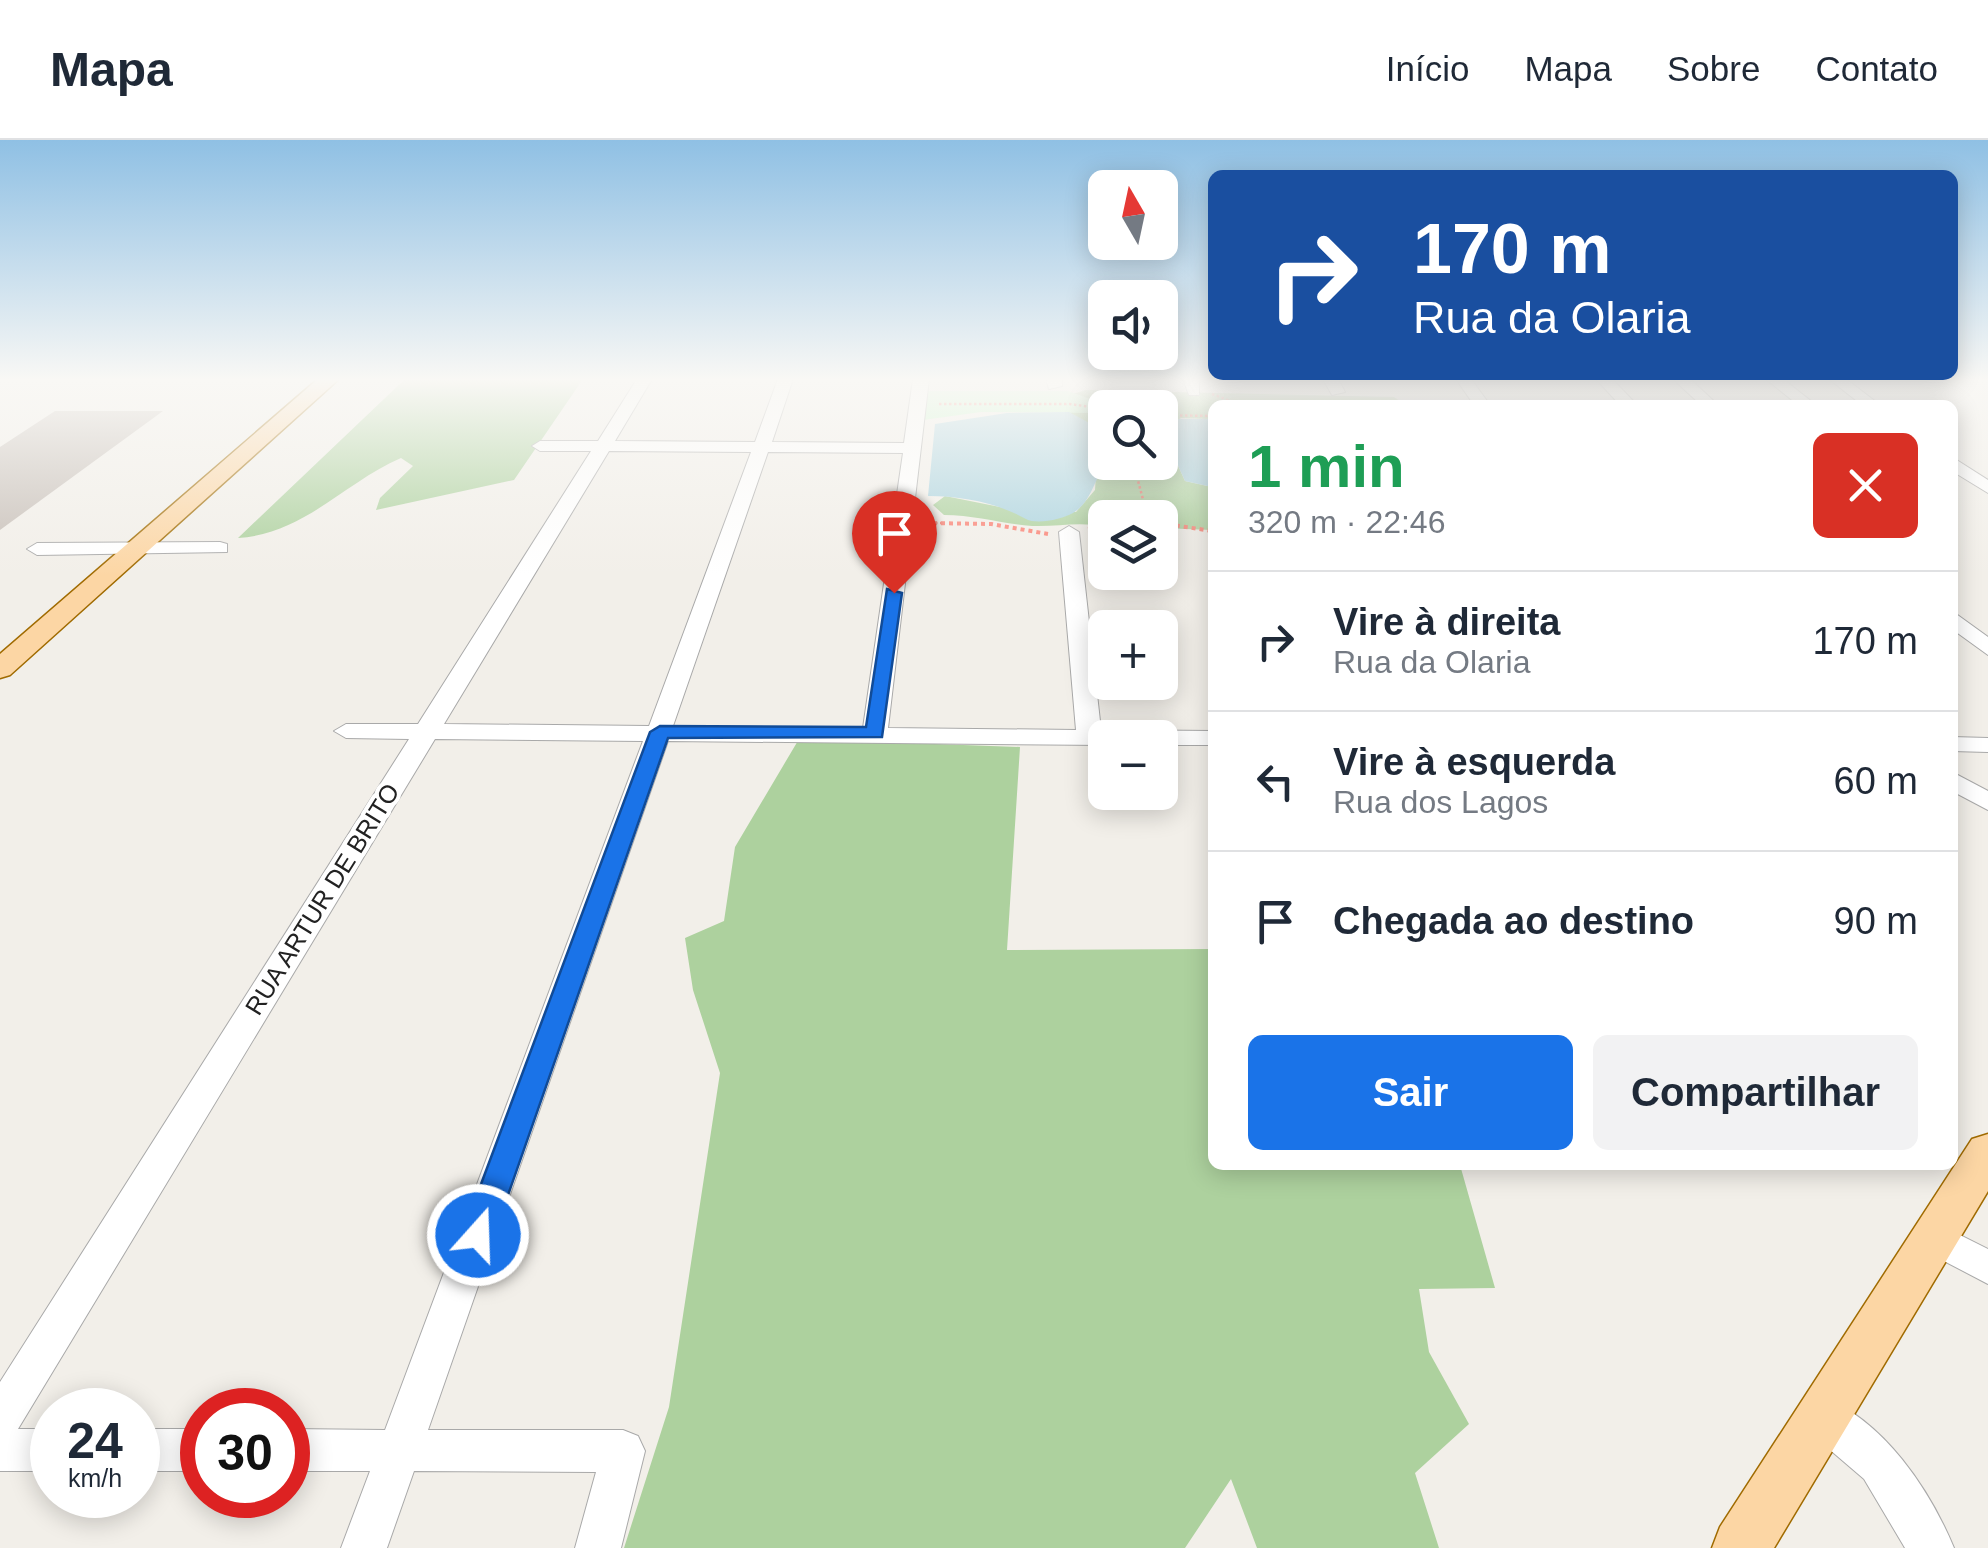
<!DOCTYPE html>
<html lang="pt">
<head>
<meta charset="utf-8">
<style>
  :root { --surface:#fff; --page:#f2f2f3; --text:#1f2937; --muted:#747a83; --line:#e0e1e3; --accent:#1a73e8 }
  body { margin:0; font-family:Helvetica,sans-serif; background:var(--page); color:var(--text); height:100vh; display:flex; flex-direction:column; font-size:38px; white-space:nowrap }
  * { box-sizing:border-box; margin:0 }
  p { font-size:32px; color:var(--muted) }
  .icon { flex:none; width:55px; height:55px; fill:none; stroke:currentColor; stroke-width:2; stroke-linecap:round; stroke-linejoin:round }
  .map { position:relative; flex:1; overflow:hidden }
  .panel { position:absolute; left:1208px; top:260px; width:750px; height:770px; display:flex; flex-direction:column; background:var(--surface); border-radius:15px; box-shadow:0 5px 25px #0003 }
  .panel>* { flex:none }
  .banner { position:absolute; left:1208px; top:30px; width:750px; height:210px; border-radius:15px; box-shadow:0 5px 25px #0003; background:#1a4fa0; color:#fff; overflow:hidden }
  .needle { width:65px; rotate:351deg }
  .buttons { position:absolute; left:1088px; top:30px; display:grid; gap:20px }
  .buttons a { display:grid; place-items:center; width:90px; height:90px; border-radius:15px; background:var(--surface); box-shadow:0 5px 25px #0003; font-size:50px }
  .speed { position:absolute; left:30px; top:1248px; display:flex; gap:20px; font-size:50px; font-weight:700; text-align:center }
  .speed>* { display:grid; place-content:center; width:130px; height:130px; border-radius:50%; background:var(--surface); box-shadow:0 5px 25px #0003; line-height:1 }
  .speed small { font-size:25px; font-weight:400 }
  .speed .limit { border:15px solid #d22; background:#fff; color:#111 }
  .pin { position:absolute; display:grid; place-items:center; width:85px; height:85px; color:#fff; margin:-102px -42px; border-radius:50% 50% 50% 0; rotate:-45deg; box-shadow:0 0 10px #0007 }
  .pin .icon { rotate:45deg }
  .me { position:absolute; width:110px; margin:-55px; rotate:20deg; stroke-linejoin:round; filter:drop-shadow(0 0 8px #0008) }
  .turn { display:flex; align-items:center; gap:35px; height:210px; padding:0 40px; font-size:45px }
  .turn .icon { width:130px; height:130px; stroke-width:2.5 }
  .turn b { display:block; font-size:70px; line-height:85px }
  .round { display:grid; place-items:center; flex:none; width:105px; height:105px; border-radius:15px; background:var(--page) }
  .summary { display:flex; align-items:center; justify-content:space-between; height:170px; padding:0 40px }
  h1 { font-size:60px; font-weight:700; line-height:75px; color:#1e9e55 }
  .cta { display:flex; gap:20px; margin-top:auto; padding:20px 40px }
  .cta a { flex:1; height:115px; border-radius:15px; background:var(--accent); color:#fff; font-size:40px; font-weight:700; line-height:115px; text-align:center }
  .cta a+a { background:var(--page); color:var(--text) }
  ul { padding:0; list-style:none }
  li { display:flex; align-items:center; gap:30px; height:140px; padding:0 40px; border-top:2px solid var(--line) }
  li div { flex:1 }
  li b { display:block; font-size:38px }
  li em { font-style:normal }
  header { display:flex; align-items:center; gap:60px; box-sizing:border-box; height:140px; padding:0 50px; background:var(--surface); border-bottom:2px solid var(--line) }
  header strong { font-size:48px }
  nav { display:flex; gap:55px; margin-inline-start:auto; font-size:35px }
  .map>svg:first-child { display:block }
  .forest { fill:#add19e }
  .park { fill:#c8facc }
  .water { fill:#aad3df }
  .building { fill:#c7bfb8 }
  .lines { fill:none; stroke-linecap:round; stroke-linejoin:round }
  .minor-casing { stroke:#a9a9a9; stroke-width:2 }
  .major-casing { stroke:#a06b00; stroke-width:3 }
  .path-far1 { stroke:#fa8072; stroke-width:2.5; stroke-dasharray:2.5 2.5; stroke-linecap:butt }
  .path { stroke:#fa8072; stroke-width:4; stroke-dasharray:4 4; stroke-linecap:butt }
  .minor { fill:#fff; fill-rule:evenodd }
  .major { fill:#fcd6a4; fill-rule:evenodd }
  .route { fill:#1a73e8; stroke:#114b97; stroke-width:2.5 }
  .labels { text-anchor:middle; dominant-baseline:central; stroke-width:8; stroke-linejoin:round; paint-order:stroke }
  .street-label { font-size:25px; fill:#222; stroke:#fff }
</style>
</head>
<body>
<header>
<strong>Mapa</strong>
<nav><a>Início</a><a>Mapa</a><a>Sobre</a><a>Contato</a></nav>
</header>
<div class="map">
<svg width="1988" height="1408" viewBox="0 0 1988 1408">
  <rect width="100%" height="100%" fill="#f2efe9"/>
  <path class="forest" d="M 405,239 L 583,239 L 514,340 L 376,370 L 380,358 L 413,326 L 401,318 C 345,342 304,394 238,398 Z
    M 1086,250 L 1394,257 L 1406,265 L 1212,265 L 1212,279 L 1181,278 L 1161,288 L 1185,341 L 1212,347 L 1212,390 L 1160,388 L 1160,378 L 1105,378 L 1105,387 C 1080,381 1058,387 1032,386 C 1003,384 975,375 944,375 L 933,365 L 945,356 L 1020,371 L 1076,372 L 1095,350 L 1096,334 L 1107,323 L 1160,322 L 1160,268 L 1105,268 L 1105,319 L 1069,272 L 1066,256 Z
    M 799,599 L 1020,607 L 1007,810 L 1212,809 L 1212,1025 L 1460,1025 L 1495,1148 L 1419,1149 L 1429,1212 L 1469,1284 L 1415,1333 L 1439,1408 L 1257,1408 L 1231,1339 L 1185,1408 L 624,1408 L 669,1267 L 720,933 L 693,850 L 685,798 L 724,781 L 735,707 Z"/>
  <path class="park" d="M 926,251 L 1068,251 L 1107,265 L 1098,273 L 981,272 L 923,280 Z"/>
  <path class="water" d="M 1069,272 L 1093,285 L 1092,302 L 1108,323 C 1093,338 1093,361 1073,373 C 1063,379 1037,385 1026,379 C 997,363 963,356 928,356 L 935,284 L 1007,273 Z
    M 1163,279 L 1212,279 L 1212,347 L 1185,341 L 1161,288 Z"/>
  <path class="building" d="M 55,271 L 163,271 L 0,390 L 0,307 Z"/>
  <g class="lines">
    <g class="minor-casing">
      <path id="minor" d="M 637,239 L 652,239 L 615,301 L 755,302 L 778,239 L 793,239 L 772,302 L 904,303 L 913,239 L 929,239 L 888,588 L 1076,590 L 1059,392 L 1069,386 L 1079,392 L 1101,590 L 1212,591 L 1212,605 L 1160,605 L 1160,598 L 1105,598 L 1105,605 L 668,601 L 428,1290 L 623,1290 L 638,1296 L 645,1311 L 621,1408 L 575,1408 L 596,1332 L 414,1331 L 387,1408 L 341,1408 L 370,1331 L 288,1331 L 288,1289 L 385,1290 L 643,601 L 435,599 L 18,1289 L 52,1289 L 52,1331 L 0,1331 L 0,1242 L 409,599 L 346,598 L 334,591 L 346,584 L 418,584 L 591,311 L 540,311 L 532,306 L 540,301 L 598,301 ZM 609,311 L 751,312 L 649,586 L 444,584 ZM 768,312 L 903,313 L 863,588 L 673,586 Z
        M 1046,239 L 1062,239 L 1062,246 L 1049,249 Z
        M 1183,239 L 1199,239 L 1199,255 L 1189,255 Z
        M 1323,239 L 1338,239 L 1345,252 L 1332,255 Z
        M 1456,239 L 1471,239 L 1490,265 L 1474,265 Z
        M 1596,239 L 1612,239 L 1637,265 L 1620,265 Z
        M 1673,239 L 1690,239 L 1718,265 L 1701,265 Z
        M 1766,239 L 1783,239 L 1816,265 L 1798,265 Z
        M 1829,239 L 1846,239 L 1880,265 L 1862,265 Z
        M 1952,317 L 1988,340 L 1988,353 L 1952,331 Z
        M 220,402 L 227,404 L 227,412 L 37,415 L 27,409 L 37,403 Z
        M 1952,471 L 1988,497 L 1988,515 L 1952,489 Z
        M 1952,597 L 1988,598 L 1988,612 L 1952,611 Z
        M 1952,632 L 1988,651 L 1988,670 L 1952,651 Z
        M 1934,1082 L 1988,1109 L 1988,1144 L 1921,1109 L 1915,1098 L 1921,1087 Z
        M 1823,1257 C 1884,1281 1930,1350 1954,1408 L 1905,1408 L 1864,1339 L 1808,1291 L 1802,1277 L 1808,1263 Z
        M 138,1289 L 202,1289 L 202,1331 L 138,1331 Z"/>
    </g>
    <g class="major-casing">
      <path id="major" d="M 318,239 L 339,239 L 10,535 L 0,538 L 0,514 Z
        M 1988,994 L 1988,1051 L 1774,1408 L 1712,1408 L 1720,1387 L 1972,999 Z"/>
    </g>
    <path class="path-far1" d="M 1212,254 L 1241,265
      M 939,264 L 1070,264 L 1105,269
      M 1160,275 L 1177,258
      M 1160,275 L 1212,276
      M 1133,322 L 1148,378
      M 925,383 L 944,383"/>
    <path class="path" d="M 925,383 L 991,384 L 1048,394
      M 1160,383 L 1212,391
      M 1088,389 L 1105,387"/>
    <use href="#minor" class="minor"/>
    <use href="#major" class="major"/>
  </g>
  <linearGradient id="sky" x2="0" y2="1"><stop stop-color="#8fc0e4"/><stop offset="0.55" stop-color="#f9f8f5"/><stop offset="1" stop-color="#f9f8f5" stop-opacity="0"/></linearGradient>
  <rect width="1988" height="436" fill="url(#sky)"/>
  <path class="route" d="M 887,449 L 902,453 L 882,597 L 668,598 L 494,1095 L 489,1104 L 478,1108 L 467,1104 L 462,1095 L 650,592 L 660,586 L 866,587 Z"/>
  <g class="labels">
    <g class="street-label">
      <text transform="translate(322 759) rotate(-58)">RUA ARTUR DE BRITO</text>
    </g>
  </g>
</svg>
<div class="buttons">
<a><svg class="needle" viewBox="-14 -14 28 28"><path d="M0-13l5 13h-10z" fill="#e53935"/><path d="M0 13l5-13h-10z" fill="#747a83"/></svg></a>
<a><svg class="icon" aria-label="sound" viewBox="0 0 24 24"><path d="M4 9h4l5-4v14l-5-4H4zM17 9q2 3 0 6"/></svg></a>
<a><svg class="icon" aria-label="search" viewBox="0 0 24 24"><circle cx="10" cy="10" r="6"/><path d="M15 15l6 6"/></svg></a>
<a><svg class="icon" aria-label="layers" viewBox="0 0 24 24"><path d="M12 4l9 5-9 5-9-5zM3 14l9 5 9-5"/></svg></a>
<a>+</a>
<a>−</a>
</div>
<div class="speed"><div>24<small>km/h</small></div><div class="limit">30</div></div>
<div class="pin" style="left:894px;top:453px;background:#d93025"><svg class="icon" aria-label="arrive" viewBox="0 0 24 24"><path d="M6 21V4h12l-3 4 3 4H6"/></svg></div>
<svg class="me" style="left:478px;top:1095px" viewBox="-20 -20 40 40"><circle r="17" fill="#1a73e8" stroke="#fff" stroke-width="3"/><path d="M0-11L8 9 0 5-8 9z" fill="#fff"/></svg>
<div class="banner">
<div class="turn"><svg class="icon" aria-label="right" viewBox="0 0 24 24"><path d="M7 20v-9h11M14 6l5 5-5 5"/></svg><div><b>170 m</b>Rua da Olaria</div></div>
</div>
<section class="panel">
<div class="summary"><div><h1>1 min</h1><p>320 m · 22:46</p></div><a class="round" style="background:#d93025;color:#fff"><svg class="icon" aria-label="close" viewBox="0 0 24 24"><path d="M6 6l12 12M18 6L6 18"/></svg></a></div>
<ul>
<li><svg class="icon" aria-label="right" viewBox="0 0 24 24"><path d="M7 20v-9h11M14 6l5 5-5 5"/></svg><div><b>Vire à direita</b><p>Rua da Olaria</p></div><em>170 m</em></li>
<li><svg class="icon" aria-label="left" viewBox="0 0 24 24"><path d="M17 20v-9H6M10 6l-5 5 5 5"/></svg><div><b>Vire à esquerda</b><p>Rua dos Lagos</p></div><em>60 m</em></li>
<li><svg class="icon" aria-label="arrive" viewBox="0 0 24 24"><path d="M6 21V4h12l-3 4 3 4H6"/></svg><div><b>Chegada ao destino</b></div><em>90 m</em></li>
</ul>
<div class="cta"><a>Sair</a><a>Compartilhar</a></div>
</section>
</div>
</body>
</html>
